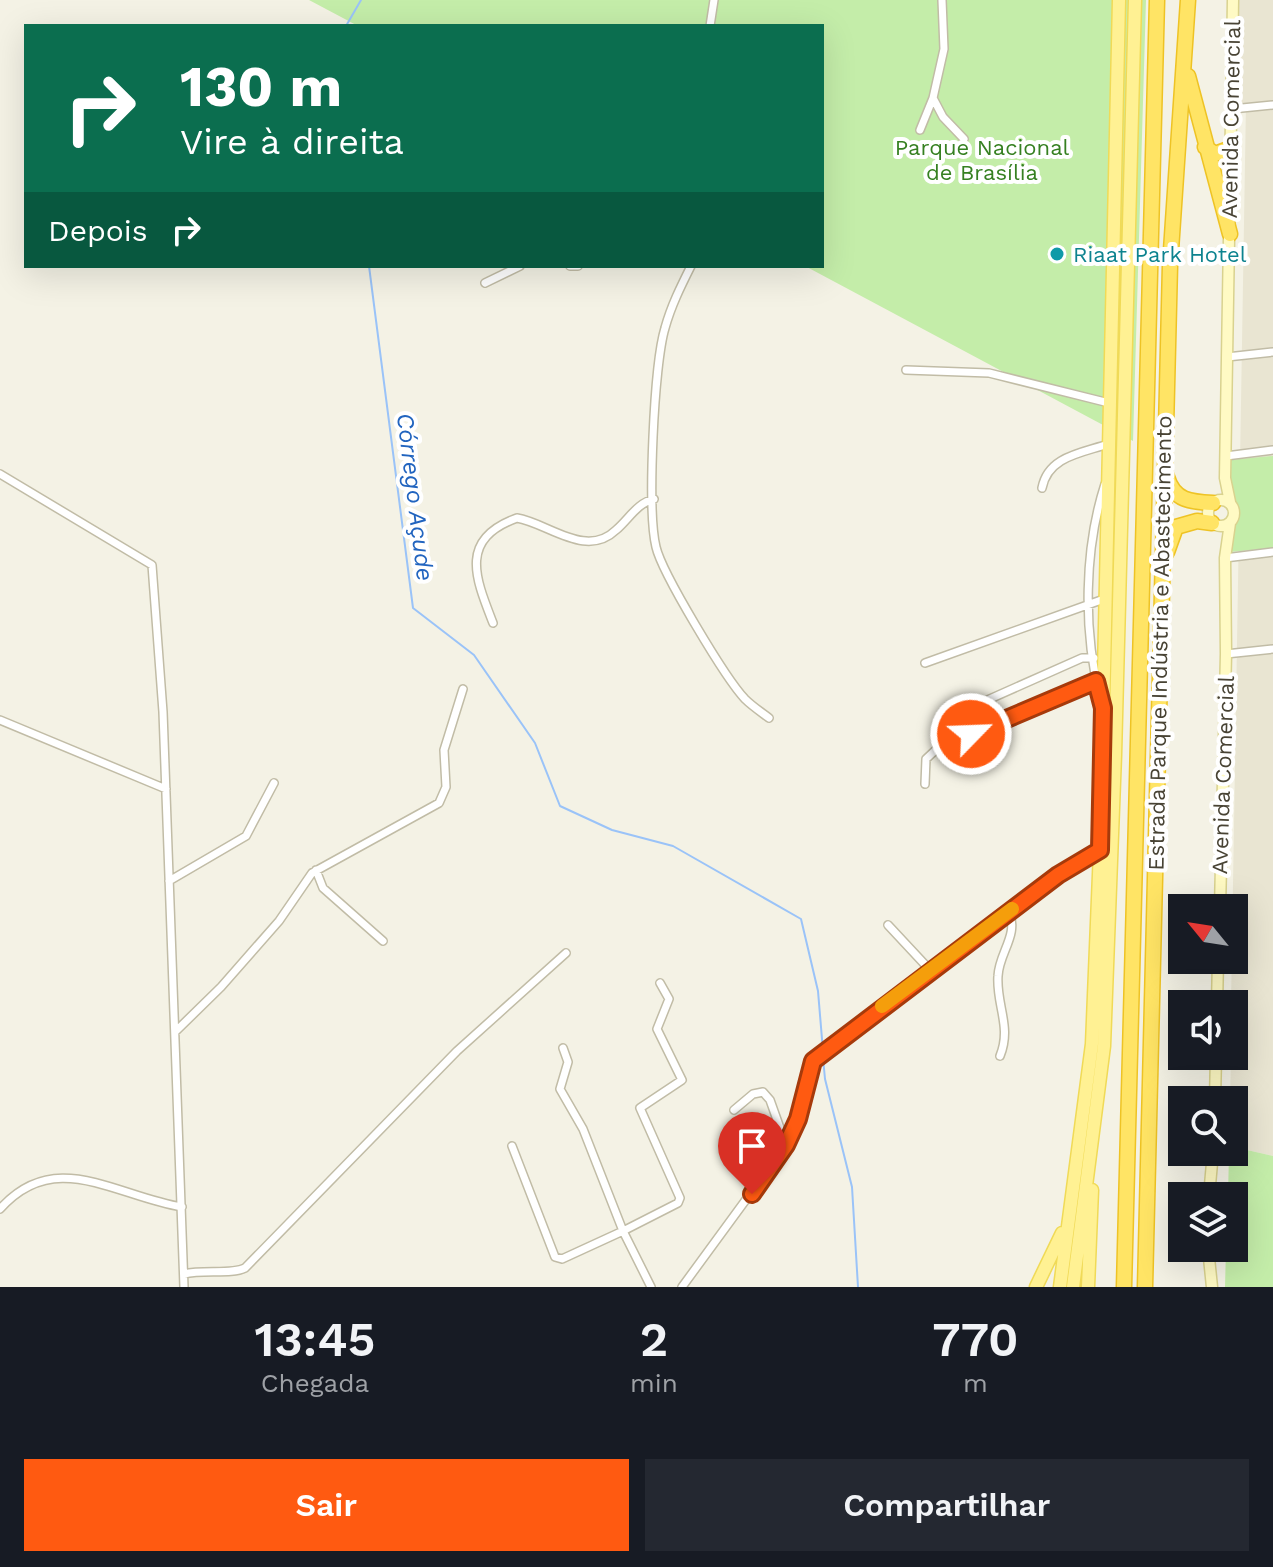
<!DOCTYPE html>
<html lang="pt">
<head>
<meta charset="utf-8">
<style>
  :root { --surface:#171b24; --page:#242831; --text:#f1f3f6; --muted:#9ea1a6; --accent:#ff5a11 }
  body { margin:0; font-family:"Work Sans",sans-serif; background:var(--page); color:var(--text); height:100vh; display:flex; flex-direction:column; font-size:30px; white-space:nowrap }
  * { box-sizing:border-box; margin:0 }
  p { font-size:26px; color:var(--muted) }
  .icon { flex:none; width:44px; height:44px; fill:none; stroke:currentColor; stroke-width:2; stroke-linecap:round; stroke-linejoin:round }
  .map { position:relative; height:1287px; overflow:hidden }
  .details { display:flex; flex-direction:column; background:var(--surface); flex:1 }
  .details>* { flex:none }
  .top-card { position:absolute; left:24px; top:24px; width:800px; height:244px; border-radius:0px; box-shadow:0 8px 32px #0002; background:#0b6e4f; color:#fff; overflow:hidden }
  .needle { width:52px; rotate:300deg }
  .tools { position:absolute; left:1168px; top:894px; display:grid; gap:16px }
  .tools a { display:grid; place-items:center; width:80px; height:80px; border-radius:0px; background:var(--surface); box-shadow:0 8px 32px #0002; font-size:40px }
  .pin { position:absolute; display:grid; place-items:center; width:68px; height:68px; color:#fff; margin:-82px -34px; border-radius:50% 50% 50% 0; rotate:-45deg; box-shadow:0 0 8px #0007 }
  .pin .icon { rotate:45deg }
  .me { position:absolute; width:88px; margin:-44px; rotate:66deg; stroke-linejoin:round; filter:drop-shadow(0 0 6px #0008) }
  .turn { display:flex; align-items:center; gap:28px; height:168px; padding:0 24px; font-size:36px }
  .turn .icon { width:104px; height:104px; stroke-width:2.5 }
  .turn b { display:block; font-size:56px; line-height:68px }
  .then { display:flex; align-items:center; height:76px; padding:0 24px; background:#0003; gap:16px; font-size:30px }
  .eta { display:flex; justify-content:space-evenly; align-items:center; height:136px; text-align:center }
  .eta b { font-size:48px; font-weight:600; line-height:56px }
  .button { display:flex; gap:16px; margin-top:auto; padding:16px 24px }
  .button a { flex:1; height:92px; border-radius:0px; background:var(--accent); color:#fff; font-size:32px; font-weight:600; line-height:92px; text-align:center }
  .button a+a { background:var(--page); color:var(--text) }
  .map>svg:first-child { display:block }
  .residential { fill:#e9e5d2 }
  .green { fill:#c4eda9 }
  .lines { fill:none; stroke-linecap:round; stroke-linejoin:round }
  .stream { stroke:#9ac3f8; stroke-width:2 }
  .street-casing { stroke:#c1bca6; stroke-width:10 }
  .secondary-casing { stroke:#d9d28f; stroke-width:13 }
  .primary-casing { stroke:#f0da57; stroke-width:15 }
  .highway-casing { stroke:#eec325; stroke-width:17 }
  .street { stroke:#fff; stroke-width:7 }
  .secondary { stroke:#fffac4; stroke-width:10 }
  .primary { stroke:#fff193; stroke-width:12 }
  .highway { stroke:#ffe465; stroke-width:14 }
  .route-casing { stroke:#a63a0b; stroke-width:20 }
  .route { stroke:#ff5a11; stroke-width:14 }
  .slow { stroke:#f59e0b; stroke-width:14 }
  .culture-dot { fill:#0f9aa8; stroke:#fff; stroke-width:3 }
  .labels { text-anchor:middle; dominant-baseline:central; stroke-width:8; stroke-linejoin:round; paint-order:stroke }
  .street-label { font-size:22px; fill:#484334; stroke:#fff }
  .park-label { font-size:22px; fill:#368021; stroke:#fff }
  .culture-label { font-size:22px; fill:#0d838f; stroke:#fff; text-anchor:start }
  .water-label { font-size:24px; font-style:italic; fill:#2164bf; stroke:#fff }
</style>
</head>
<body>
<div class="map">
<svg width="1273" height="1287" viewBox="0 0 1273 1287">
  <rect width="100%" height="100%" fill="#f4f2e5"/>
  <path class="residential" d="M 1239,0 L 1273,0 L 1273,1156 L 1234,1147 L 1234,1100 L 1230,1100 L 1231,1056 L 1234,1056 L 1231,1004 L 1246,103 L 1237,103 Z"/>
  <path class="green" d="M 309,0 L 1146,0 L 1133,441 L 805,266 L 822,266 L 822,26 L 358,26 Z
    M 1273,456 L 1273,548 L 1230,552 L 1235,508 L 1228,460 Z
    M 1234,1147 L 1273,1156 L 1273,1287 L 1225,1287 L 1226,1248 L 1234,1248 L 1234,1196 L 1228,1196 L 1229,1152 L 1234,1152 Z"/>
  <g class="lines">
    <path class="stream" d="M 346,26 L 361,0
      M 369,266 L 413,608 L 474,655 L 535,743 L 560,806 L 612,830 L 673,846 L 801,919 L 818,991 L 823,1051
      M 823,1058 L 825,1079 L 852,1187 L 858,1287"/>
    <g class="street-casing">
      <path id="street" d="M 942,0 L 944,49 L 933,98 L 943,117 L 964,139
        M 710,26 L 714,0
        M 1232,109 L 1273,105
        M 920,130 L 933,98
        M 570,266 L 578,266
        M 691,266 C 681,286 671,306 665,328 C 654,364 647,510 656,547 C 662,573 726,679 745,699 C 752,706 761,712 769,718
        M 485,283 L 520,266
        M 1227,357 L 1273,352
        M 906,370 L 989,373 L 1109,403
        M 1226,456 L 1273,450
        M 0,474 L 152,565 L 163,712 L 184,1287
        M 1042,488 C 1048,456 1082,453 1108,444
        M 1225,558 L 1273,552
        M 493,623 C 475,577 459,539 517,518 C 548,523 586,559 616,530 C 629,519 637,503 654,499
        M 1226,654 L 1273,649
        M 925,663 L 1104,599
        M 1100,697 C 1083,630 1084,549 1105,484
        M 956,714 L 1082,658 L 1094,658
        M 0,720 L 166,789
        M 925,784 L 926,759 L 941,745 L 1080,685 L 1099,680
        M 316,870 L 323,888 L 383,941
        M 169,881 L 246,836 L 274,783
        M 888,925 L 930,970
        M 175,1032 L 221,987 L 279,921 L 312,873 L 439,803 L 446,787 L 444,750 L 463,689
        M 563,1048 L 568,1062 L 560,1089 L 583,1129 L 623,1231 L 678,1203 L 680,1198 L 640,1108 L 682,1080 L 657,1029 L 669,999 L 660,983
        M 1000,1056 C 1012,1027 996,1005 998,976 C 999,952 1019,936 1009,911
        M 734,1110 L 753,1094 L 763,1092 L 770,1100 L 786,1145
        M 512,1146 L 555,1257 L 562,1259 L 623,1231 L 651,1287
        M 0,1209 C 55,1147 115,1196 182,1207
        M 184,1274 C 204,1269 231,1275 245,1268 L 457,1051 L 566,953
        M 682,1287 L 786,1145 L 798,1119 L 813,1061 L 1058,875 L 1100,850"/>
    </g>
    <g class="secondary-casing">
      <path id="secondary" d="M1208 513a13 13 0 1 1 26 0a13 13 0 1 1-26 0Z
        M 1230,502 L 1225,478 L 1233,0
        M 1220,908 L 1226,654 L 1225,558 L 1230,523
        M 1217,1004 L 1218,960
        M 1215,1100 L 1216,1056
        M 1209,1196 L 1213,1152
        M 1208,1248 L 1212,1287"/>
    </g>
    <g class="primary-casing">
      <path id="primary" d="M 1036,1287 L 1062,1233
        M 1060,1287 L 1092,1044 L 1100,850 L 1119,0
        M 1073,1287 L 1104,1046 L 1115,755 L 1135,0
        M 1088,1287 L 1092,1190"/>
    </g>
    <g class="highway-casing">
      <path id="highway" d="M 1188,76 L 1230,234
        M 1205,147 L 1215,154 L 1231,148
        M 1167,477 C 1174,501 1191,502 1213,503
        M 1167,552 L 1176,527 L 1197,521 L 1212,523
        M 1124,1287 L 1157,0
        M 1145,1287 L 1170,265 L 1188,0"/>
    </g>
    <use href="#street" class="street"/>
    <use href="#secondary" class="secondary"/>
    <use href="#primary" class="primary"/>
    <use href="#highway" class="highway"/>
  </g>
  <g class="lines">
    <g class="route-casing">
      <path id="route" d="M 752,1194 L 786,1145 L 798,1119 L 813,1061 L 1058,875 L 1100,850 L 1103,708 L 1096,681 L 971,734"/>
    </g>
    <use href="#route" class="route"/>
    <path class="slow" d="M 882,1006 L 1012,909"/>
  </g>
  <circle class="culture-dot" cx="1057" cy="254" r="8"/>
  <g class="labels">
    <g class="street-label">
      <text transform="translate(1231 119) rotate(-89)">Avenida Comercial</text>
      <text transform="translate(1160 643) rotate(-89)">Estrada Parque Indústria e Abastecimento</text>
      <text transform="translate(1223 775) rotate(-88)">Avenida Comercial</text>
    </g>
    <g class="park-label">
      <text x="982" y="147">Parque Nacional<tspan x="982" dy="25">de Brasília</tspan></text>
    </g>
    <g class="culture-label">
      <text x="1073" y="254">Riaat Park Hotel</text>
    </g>
    <g class="water-label">
      <text transform="translate(415 497) rotate(83)">Córrego Açude</text>
    </g>
  </g>
</svg>
<div class="tools">
<a><svg class="needle" viewBox="-14 -14 28 28"><path d="M0-13l5 13h-10z" fill="#e53935"/><path d="M0 13l5-13h-10z" fill="#9ea1a6"/></svg></a>
<a><svg class="icon" aria-label="sound" viewBox="0 0 24 24"><path d="M4 9h4l5-4v14l-5-4H4zM17 9q2 3 0 6"/></svg></a>
<a><svg class="icon" aria-label="search" viewBox="0 0 24 24"><circle cx="10" cy="10" r="6"/><path d="M15 15l6 6"/></svg></a>
<a><svg class="icon" aria-label="layers" viewBox="0 0 24 24"><path d="M12 4l9 5-9 5-9-5zM3 14l9 5 9-5"/></svg></a>
</div>
<div class="pin" style="left:752px;top:1194px;background:#d93025"><svg class="icon" aria-label="arrive" viewBox="0 0 24 24"><path d="M6 21V4h12l-3 4 3 4H6"/></svg></div>
<svg class="me" style="left:971px;top:734px" viewBox="-20 -20 40 40"><circle r="17" fill="#ff5a11" stroke="#fff" stroke-width="3"/><path d="M0-11L8 9 0 5-8 9z" fill="#fff"/></svg>
<div class="top-card">
<div class="turn"><svg class="icon" aria-label="right" viewBox="0 0 24 24"><path d="M7 20v-9h11M14 6l5 5-5 5"/></svg><div><b>130 m</b>Vire à direita</div></div>
<div class="then">Depois<svg class="icon" aria-label="right" viewBox="0 0 24 24"><path d="M7 20v-9h11M14 6l5 5-5 5"/></svg></div>
</div>
</div>
<section class="details">
<div class="eta">
<div><b>13:45</b><p>Chegada</p></div>
<div><b>2</b><p>min</p></div>
<div><b>770</b><p>m</p></div>
</div>
<div class="button"><a>Sair</a><a>Compartilhar</a></div>
</section>
</body>
</html>
